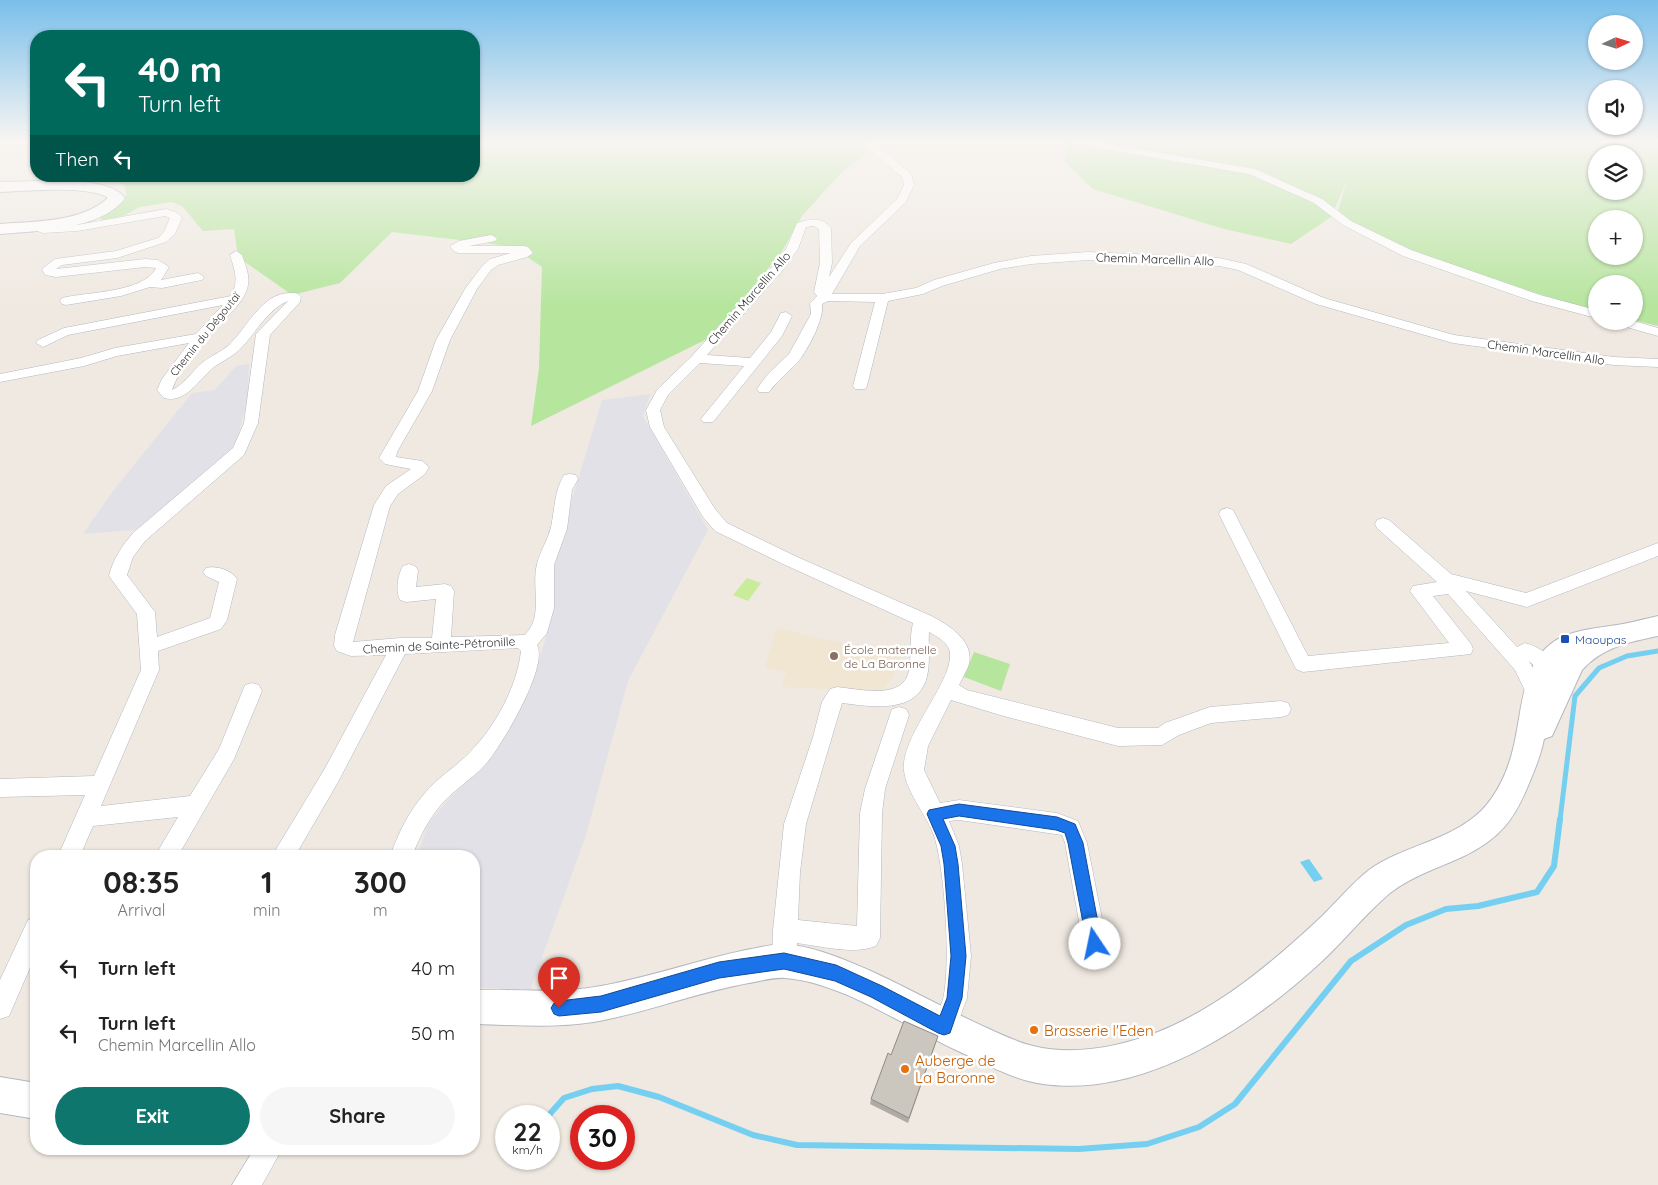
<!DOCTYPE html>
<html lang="en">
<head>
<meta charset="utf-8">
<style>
  :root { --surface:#fff; --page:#f6f6f6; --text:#222; --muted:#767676; --accent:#0f766e }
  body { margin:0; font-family:Quicksand,sans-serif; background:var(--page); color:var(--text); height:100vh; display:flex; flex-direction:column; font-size:19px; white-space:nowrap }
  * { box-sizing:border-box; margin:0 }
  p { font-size:16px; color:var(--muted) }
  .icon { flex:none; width:28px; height:28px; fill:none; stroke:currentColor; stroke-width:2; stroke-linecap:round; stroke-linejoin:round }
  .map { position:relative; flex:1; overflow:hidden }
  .sheet { position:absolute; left:30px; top:850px; width:450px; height:305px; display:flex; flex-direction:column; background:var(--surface); border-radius:20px; box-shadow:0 1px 4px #0004 }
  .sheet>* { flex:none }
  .guide { position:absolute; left:30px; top:30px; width:450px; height:152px; border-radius:20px; box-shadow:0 1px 4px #0004; background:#00695c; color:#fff; overflow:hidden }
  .needle { width:32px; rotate:86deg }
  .buttons { position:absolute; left:1588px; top:15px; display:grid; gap:10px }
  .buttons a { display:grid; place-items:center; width:55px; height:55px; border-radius:50%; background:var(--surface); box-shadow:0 1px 4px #0004; font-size:25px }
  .speed { position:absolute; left:495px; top:1105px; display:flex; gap:10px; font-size:25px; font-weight:700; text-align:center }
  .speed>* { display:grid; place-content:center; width:65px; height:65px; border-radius:50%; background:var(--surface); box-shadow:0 1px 4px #0004; line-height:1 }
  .speed small { font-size:12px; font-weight:400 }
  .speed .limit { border:8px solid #d22; background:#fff; color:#111 }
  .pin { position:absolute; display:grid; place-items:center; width:42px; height:42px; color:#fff; margin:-51px -21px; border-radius:50% 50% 50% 0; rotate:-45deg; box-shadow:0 0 5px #0007 }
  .pin .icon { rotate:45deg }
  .me { position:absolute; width:55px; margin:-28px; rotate:349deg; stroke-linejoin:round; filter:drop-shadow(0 0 4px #0008) }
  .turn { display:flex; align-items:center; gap:18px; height:105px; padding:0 25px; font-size:22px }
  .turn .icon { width:65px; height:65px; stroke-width:2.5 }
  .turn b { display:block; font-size:35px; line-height:42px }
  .then { display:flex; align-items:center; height:48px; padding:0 25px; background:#0003; gap:10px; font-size:19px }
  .eta { display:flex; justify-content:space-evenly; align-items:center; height:85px; text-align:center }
  .eta b { font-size:30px; font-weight:800; line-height:35px }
  .action { display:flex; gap:10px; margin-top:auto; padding:10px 25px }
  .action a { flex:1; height:58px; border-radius:30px; background:var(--accent); color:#fff; font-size:20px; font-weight:800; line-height:58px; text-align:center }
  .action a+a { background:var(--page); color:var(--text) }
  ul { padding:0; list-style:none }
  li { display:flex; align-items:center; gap:15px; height:65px; padding:0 25px }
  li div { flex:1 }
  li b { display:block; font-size:19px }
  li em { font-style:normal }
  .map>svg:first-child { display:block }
  .industrial { fill:#e3e1e8 }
  .education { fill:#f0e6d1 }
  .green { fill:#b6e59e; fill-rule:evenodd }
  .pitch { fill:#c9ec9a }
  .water { fill:#75cff0 }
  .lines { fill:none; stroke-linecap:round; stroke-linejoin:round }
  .stream-far1 { stroke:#75cff0; stroke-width:5 }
  .stream { stroke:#75cff0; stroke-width:6 }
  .street-casing { stroke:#b4b7c1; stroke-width:1 }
  .secondary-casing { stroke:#b4b7c1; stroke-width:2 }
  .street { fill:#fff; fill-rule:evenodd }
  .secondary { fill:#fff; fill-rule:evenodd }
  .wall { fill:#afaba4 }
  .building { fill:#cbc7bf; stroke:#8e8b86 }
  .route { fill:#1a73e8; stroke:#114b97 }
  .transit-dot { fill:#1a4fb4; stroke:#fff; stroke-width:2 }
  .education-dot { fill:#8d6e63; stroke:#fff; stroke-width:2 }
  .food-dot { fill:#e8710a; stroke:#fff; stroke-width:2 }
  .labels { text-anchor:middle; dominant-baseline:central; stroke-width:5; stroke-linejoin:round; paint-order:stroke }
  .far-street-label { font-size:11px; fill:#2e2e2e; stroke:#fff }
  .street-label { font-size:12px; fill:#2e2e2e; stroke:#fff }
  .transit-label { font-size:12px; fill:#164399; stroke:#fff; text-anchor:start }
  .education-label { font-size:12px; fill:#785e54; stroke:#fff; text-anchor:start }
  .near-food-label { font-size:15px; fill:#c56008; stroke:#fff; text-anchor:start }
</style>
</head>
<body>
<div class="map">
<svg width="1658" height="1185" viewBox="0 0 1658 1185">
  <rect width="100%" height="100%" fill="#efe9e1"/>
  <path class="industrial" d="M 249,364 L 248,398 L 235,446 L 183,492 L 135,530 L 83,534 L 113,491 L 192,393 L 215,390 L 236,366 Z
    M 650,394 L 643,416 L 708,530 L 628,681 L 586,835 L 530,991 L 474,987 L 474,856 L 417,856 L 428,824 L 452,795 L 494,751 L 529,693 L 546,637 L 551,578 L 565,523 L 602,400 Z"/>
  <path class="education" d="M 777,628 L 870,650 L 871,645 L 900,647 L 899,662 L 891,680 L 883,690 L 849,690 L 782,687 L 786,672 L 765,668 Z"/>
  <path class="green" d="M 474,141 L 882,141 L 841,173 L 802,216 L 781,253 L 713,336 L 531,426 L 539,368 L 542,267 L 511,246 L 392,232 L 340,283 L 292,295 L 238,257 L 234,229 L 203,231 L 182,206 L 172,202 L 140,207 L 123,216 L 102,221 L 99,215 L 115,207 L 127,195 L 124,185 L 114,181 L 71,176 L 474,176 Z
    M 1062,141 L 1658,141 L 1658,326 L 1634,320 L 1634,284 L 1596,284 L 1596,311 L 1461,270 L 1418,253 L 1337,215 L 1347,180 L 1331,217 L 1291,244 L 1224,229 L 1093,189 L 1064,161 L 1068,143 ZM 1596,154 L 1634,154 L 1634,191 L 1596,191 ZM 1596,219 L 1634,219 L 1634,256 L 1596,256 Z
    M 974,652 L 1010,664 L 1001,691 L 964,677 Z"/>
  <path class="pitch" d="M 747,578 L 761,583 L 748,601 L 733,595 Z"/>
  <path class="water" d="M 1309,859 L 1323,879 L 1314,882 L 1300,862 Z"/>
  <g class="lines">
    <path class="stream-far1" d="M 1560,820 L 1575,696 L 1599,668 L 1627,656 L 1658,651"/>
    <path class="stream" d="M 548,1116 L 564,1098 L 592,1089 L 618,1086 L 659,1097 L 753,1135 L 797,1145 L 1079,1149 L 1147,1144 L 1199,1127 L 1235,1104 L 1351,961 L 1406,925 L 1446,909 L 1478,906 L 1537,892 L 1554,866 L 1560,819"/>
    <g class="street-casing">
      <path id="street" d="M 868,141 L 878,141 L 876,144 L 911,174 L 914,185 L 906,202 L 860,246 L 832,294 L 882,294 L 916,288 L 934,280 L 994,263 L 1031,256 L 1088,252 L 1219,258 L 1246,264 L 1324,298 L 1454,335 L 1614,357 L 1658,359 L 1658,367 L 1614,365 L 1453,343 L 1316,304 L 1238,270 L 1219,266 L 1088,260 L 1031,264 L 1000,269 L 942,286 L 923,294 L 888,301 L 867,386 L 865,389 L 855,389 L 853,386 L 875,302 L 828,301 L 822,304 C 824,319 810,345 801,358 C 792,370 778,379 769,392 L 759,392 L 757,389 L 767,375 L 789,354 L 811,314 L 810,303 L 817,296 L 814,292 L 820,263 L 819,229 L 814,226 L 806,227 L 798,249 L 782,271 L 707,355 L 750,358 L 771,332 L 781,313 L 786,312 L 792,316 L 782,336 L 713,422 L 703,422 L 701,419 L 744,366 L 700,363 L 668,395 L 660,410 L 664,427 L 715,509 L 727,523 L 795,556 L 929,615 C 948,624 977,642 968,667 C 965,673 962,679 959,685 L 967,690 L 1118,728 L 1158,728 L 1165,723 L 1210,707 L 1281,701 L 1288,703 L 1291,709 L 1288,715 L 1281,717 L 1211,723 L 1179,735 L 1162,745 L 1118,746 L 1000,715 L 951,700 L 928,746 L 924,770 L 940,803 L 959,800 L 1057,813 L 1078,821 L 1087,843 L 1107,944 L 1103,952 L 1095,956 L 1087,952 L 1083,944 L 1065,843 L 1062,835 L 959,820 L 949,821 L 959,846 L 962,864 L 971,956 L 967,998 L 953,1036 L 944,1039 L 935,1036 L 932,1027 C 935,1018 940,1008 943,999 C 951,967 945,864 933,833 C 925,813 907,793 904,771 C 899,736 959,676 949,649 C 946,641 936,636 929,632 C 928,644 930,658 928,671 C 922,715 874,707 842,703 L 806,824 L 800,872 L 798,920 L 857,926 L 860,813 L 865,789 L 892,709 L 899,707 L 906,709 L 909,715 L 885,789 L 882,813 L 880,938 L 876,946 C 855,955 819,946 797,943 L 796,961 L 792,969 L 784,973 L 776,969 L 772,961 L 773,930 L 784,824 L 813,737 L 822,702 L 830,689 L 837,687 C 859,689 904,701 909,670 C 912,655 909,639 913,623 L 783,564 L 715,531 L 703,517 L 650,427 L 646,410 L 657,390 L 692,356 L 774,265 L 786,249 L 797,223 C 810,219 821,216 831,228 L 832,263 L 829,277 L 851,243 L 897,199 L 904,185 L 902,177 L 866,147 L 865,145 Z
        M 1069,141 L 1091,141 L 1255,169 L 1322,199 L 1351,221 L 1411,250 L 1540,295 L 1596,310 L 1596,318 L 1532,301 L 1403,256 L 1343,225 L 1314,203 L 1249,174 L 1074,144 Z
        M 166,209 L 178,213 L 182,218 L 175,234 L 166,242 L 117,258 L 62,265 L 56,269 L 145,259 L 158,260 L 169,267 L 161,280 L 198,273 L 204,277 L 202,280 L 162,288 L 150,287 L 121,296 L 66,305 L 62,304 L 60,301 L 62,298 C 85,292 144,293 156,268 L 145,267 L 56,277 L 45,275 L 42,269 L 55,259 L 116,251 L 158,238 L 164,232 L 170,218 L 165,216 L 77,231 L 43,233 L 39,232 L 34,225 L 36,223 L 44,223 L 47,226 L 77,225 Z
        M 491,235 L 495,237 L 497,239 L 495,241 L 469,246 L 524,246 L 528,247 L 533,253 L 527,257 L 498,265 L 491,270 L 477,289 L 450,340 L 432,391 L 397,452 L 396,457 L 422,461 L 429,467 L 425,474 L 398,494 L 390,506 L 353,642 L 400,638 L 432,638 L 436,599 L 406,602 L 400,600 C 395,591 398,574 403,566 L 409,564 L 415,566 L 418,570 L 416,587 L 445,584 L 451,586 L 454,591 L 451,637 L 525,635 C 544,616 531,587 537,564 C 540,551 548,540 551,527 C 555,508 554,492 564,475 L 570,474 L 576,475 L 578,479 L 572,490 L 567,529 L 554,565 L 554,608 L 547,633 L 537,645 C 549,667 501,747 485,765 C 471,780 453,790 440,806 C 427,821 419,839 412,856 L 390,856 C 398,834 409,811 425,793 C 438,777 456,767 470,752 C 495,727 517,687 521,651 L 518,648 L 405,654 L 338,782 L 295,856 L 272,856 L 324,770 L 386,655 L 351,656 L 337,651 L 334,646 L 335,635 L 374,505 L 386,486 L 411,469 L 385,464 L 379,458 L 418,391 L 436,340 L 465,289 L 483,265 L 490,259 L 511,253 L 459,253 L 455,252 L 450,246 L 459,241 Z
        M 236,251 L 242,255 C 245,264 250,275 248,285 C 245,302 228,315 216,327 C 201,343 179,369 172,390 C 185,384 192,371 203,362 C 211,356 221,352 229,345 C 247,328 262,292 291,293 C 296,293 298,293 301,297 L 300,302 L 270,335 L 258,423 L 244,455 L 145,541 L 133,557 L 127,575 L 155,612 L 157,637 L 210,618 L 219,582 L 206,576 L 203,572 L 206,568 C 215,565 232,570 237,579 L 227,620 L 221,629 L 158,651 L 159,670 L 101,806 L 190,796 L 219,749 L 245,685 L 252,683 L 259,685 L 262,691 L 234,759 L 178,856 L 155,856 L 178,817 L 93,826 L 80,856 L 58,856 L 85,795 L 0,797 L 0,779 L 94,776 L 141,670 L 137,614 L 109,576 C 113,559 122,546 133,533 L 233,448 L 244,423 L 256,334 L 288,301 C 268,309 257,331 242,347 C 234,356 224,360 214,367 C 199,379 186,404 164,398 L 157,390 L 162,379 L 189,343 L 117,356 L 84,366 L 0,382 L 0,374 L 81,358 L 115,348 L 196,334 L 223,305 L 68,335 L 43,347 L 36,343 L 38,340 L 64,328 L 231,296 C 239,281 235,271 230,255 Z
        M 1615,321 L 1634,321 L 1658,328 L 1658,336 L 1616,324 Z
        M 1227,508 L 1233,510 L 1235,514 L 1308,656 L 1449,643 L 1410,591 L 1413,586 L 1437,582 L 1377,528 L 1375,524 L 1377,520 L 1383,518 L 1389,520 L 1451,574 L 1526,593 L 1658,543 L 1658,556 L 1527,607 L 1466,591 L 1517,647 L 1525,643 C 1542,648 1557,658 1559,677 L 1557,682 L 1550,685 L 1543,682 L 1539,670 L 1529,661 L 1547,695 L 1544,701 L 1537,703 L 1530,701 L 1515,670 L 1448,594 L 1433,596 L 1471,644 L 1473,649 L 1471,654 L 1303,672 L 1296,669 L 1219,514 L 1221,510 Z
        M 36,917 L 36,954 L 9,1016 L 0,1019 L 0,980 L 28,920 Z
        M 254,1149 L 282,1149 L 262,1185 L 232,1185 Z"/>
    </g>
    <g class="secondary-casing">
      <path id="secondary" d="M 44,181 C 65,181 111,179 125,198 C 102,230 36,231 0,234 L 0,224 C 35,221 80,223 108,198 C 91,185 23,191 0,192 L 0,182 Z
        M 1658,616 L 1658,636 C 1629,642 1603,647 1582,670 L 1552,736 L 1544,739 C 1541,754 1536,767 1530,781 C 1515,819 1500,839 1462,857 C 1438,868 1412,876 1390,893 C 1365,914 1344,941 1320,963 C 1249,1028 1144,1098 1043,1084 C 1013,1080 984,1063 956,1050 C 906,1027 841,982 785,978 C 773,977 761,981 749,983 C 699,992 653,1010 604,1020 C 562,1029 517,1025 474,1024 L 474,990 C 516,989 559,994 601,986 C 652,977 700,959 751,949 C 766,946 778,943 793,945 C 821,949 848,961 873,972 C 912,990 949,1011 987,1028 C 1002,1035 1017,1042 1033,1046 C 1074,1056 1119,1047 1158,1032 C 1218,1008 1272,963 1319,919 C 1336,903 1351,884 1369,870 C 1404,845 1450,841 1481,811 C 1497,795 1508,771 1513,749 C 1523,711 1520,657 1562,637 C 1580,629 1598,628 1617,625 C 1630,623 1644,619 1658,616 Z
        M 0,1077 L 36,1083 L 36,1119 L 0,1113 Z"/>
    </g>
    <use href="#street" class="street"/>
    <use href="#secondary" class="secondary"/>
  </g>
  <path class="wall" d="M 938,1036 L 908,1123 L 870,1104 L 871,1099 L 891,1055 Z"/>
  <path class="building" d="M 904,1021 L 938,1036 L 909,1118 L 871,1099 L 888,1053 L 891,1055 Z"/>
  <linearGradient id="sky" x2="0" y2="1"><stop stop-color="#7abfeb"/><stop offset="0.46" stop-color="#f8f5f2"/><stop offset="1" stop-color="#f8f5f2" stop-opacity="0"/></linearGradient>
  <rect width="1658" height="307" fill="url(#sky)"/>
  <path class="route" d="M 959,804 L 1057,817 L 1075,824 L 1083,843 L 1102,944 L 1100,949 L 1095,951 L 1090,949 L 1087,944 L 1068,843 L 1065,833 L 1056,830 L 959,816 L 943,819 L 955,846 L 958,864 L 966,956 L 962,998 L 950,1033 L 944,1035 L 938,1033 L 871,997 L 835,981 L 784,969 L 719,978 L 601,1012 L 559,1016 L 554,1014 L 551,1008 L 554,1003 L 559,1001 L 601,996 L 719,962 L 784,953 L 836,965 L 882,986 L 940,1016 L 947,998 L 951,956 L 944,864 L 941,846 L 927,814 L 929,810 Z"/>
  <rect class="transit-dot" x="1560" y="634" width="10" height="10" rx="2.5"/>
  <circle class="education-dot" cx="834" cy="656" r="5"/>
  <g class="food-dot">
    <circle cx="1034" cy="1030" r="5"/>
    <circle cx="905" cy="1069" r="5"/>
  </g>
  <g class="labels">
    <g class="far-street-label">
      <text transform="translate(205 334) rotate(-51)">Chemin du Dégoutaï</text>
    </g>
    <g class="street-label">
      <text transform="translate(1155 259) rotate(2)">Chemin Marcellin Allo</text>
      <text transform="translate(749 298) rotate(-49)">Chemin Marcellin Allo</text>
      <text transform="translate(1546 352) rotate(8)">Chemin Marcellin Allo</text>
      <text transform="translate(439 645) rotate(-3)">Chemin de Sainte-Pétronille</text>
    </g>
    <g class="transit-label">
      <text x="1575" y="639">Maoupas</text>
    </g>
    <g class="education-label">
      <text x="844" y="649">École maternelle<tspan x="844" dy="14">de La Baronne</tspan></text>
    </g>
    <g class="near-food-label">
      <text x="1044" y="1030">Brasserie l'Eden</text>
      <text x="915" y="1060">Auberge de<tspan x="915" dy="17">La Baronne</tspan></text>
    </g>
  </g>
</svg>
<div class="buttons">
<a><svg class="needle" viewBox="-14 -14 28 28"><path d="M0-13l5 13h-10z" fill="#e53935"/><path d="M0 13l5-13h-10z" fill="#767676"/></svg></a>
<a><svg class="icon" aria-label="sound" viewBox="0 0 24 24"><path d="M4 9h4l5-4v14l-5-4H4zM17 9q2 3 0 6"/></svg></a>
<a><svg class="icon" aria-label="layers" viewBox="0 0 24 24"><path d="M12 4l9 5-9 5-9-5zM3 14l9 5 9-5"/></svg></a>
<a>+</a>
<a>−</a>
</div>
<div class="speed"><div>22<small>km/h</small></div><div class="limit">30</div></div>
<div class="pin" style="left:559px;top:1008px;background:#d93025"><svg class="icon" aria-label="arrive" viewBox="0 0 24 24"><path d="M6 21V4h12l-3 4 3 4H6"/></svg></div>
<svg class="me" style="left:1095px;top:944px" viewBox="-20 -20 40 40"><circle r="19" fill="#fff"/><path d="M0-13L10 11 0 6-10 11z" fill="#1a73e8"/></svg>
<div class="guide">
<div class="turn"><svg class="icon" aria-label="left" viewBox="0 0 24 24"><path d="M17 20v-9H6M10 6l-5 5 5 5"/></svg><div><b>40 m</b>Turn left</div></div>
<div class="then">Then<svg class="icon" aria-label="left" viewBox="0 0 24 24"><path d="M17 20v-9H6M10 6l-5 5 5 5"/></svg></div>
</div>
<section class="sheet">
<div class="eta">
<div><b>08:35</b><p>Arrival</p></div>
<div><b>1</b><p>min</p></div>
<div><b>300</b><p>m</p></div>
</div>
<ul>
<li><svg class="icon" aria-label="left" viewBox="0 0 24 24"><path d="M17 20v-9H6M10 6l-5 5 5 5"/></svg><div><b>Turn left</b></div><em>40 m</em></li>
<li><svg class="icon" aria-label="left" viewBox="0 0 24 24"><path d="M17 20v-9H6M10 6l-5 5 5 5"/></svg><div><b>Turn left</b><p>Chemin Marcellin Allo</p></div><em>50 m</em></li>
</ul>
<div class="action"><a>Exit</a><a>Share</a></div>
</section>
</div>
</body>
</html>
